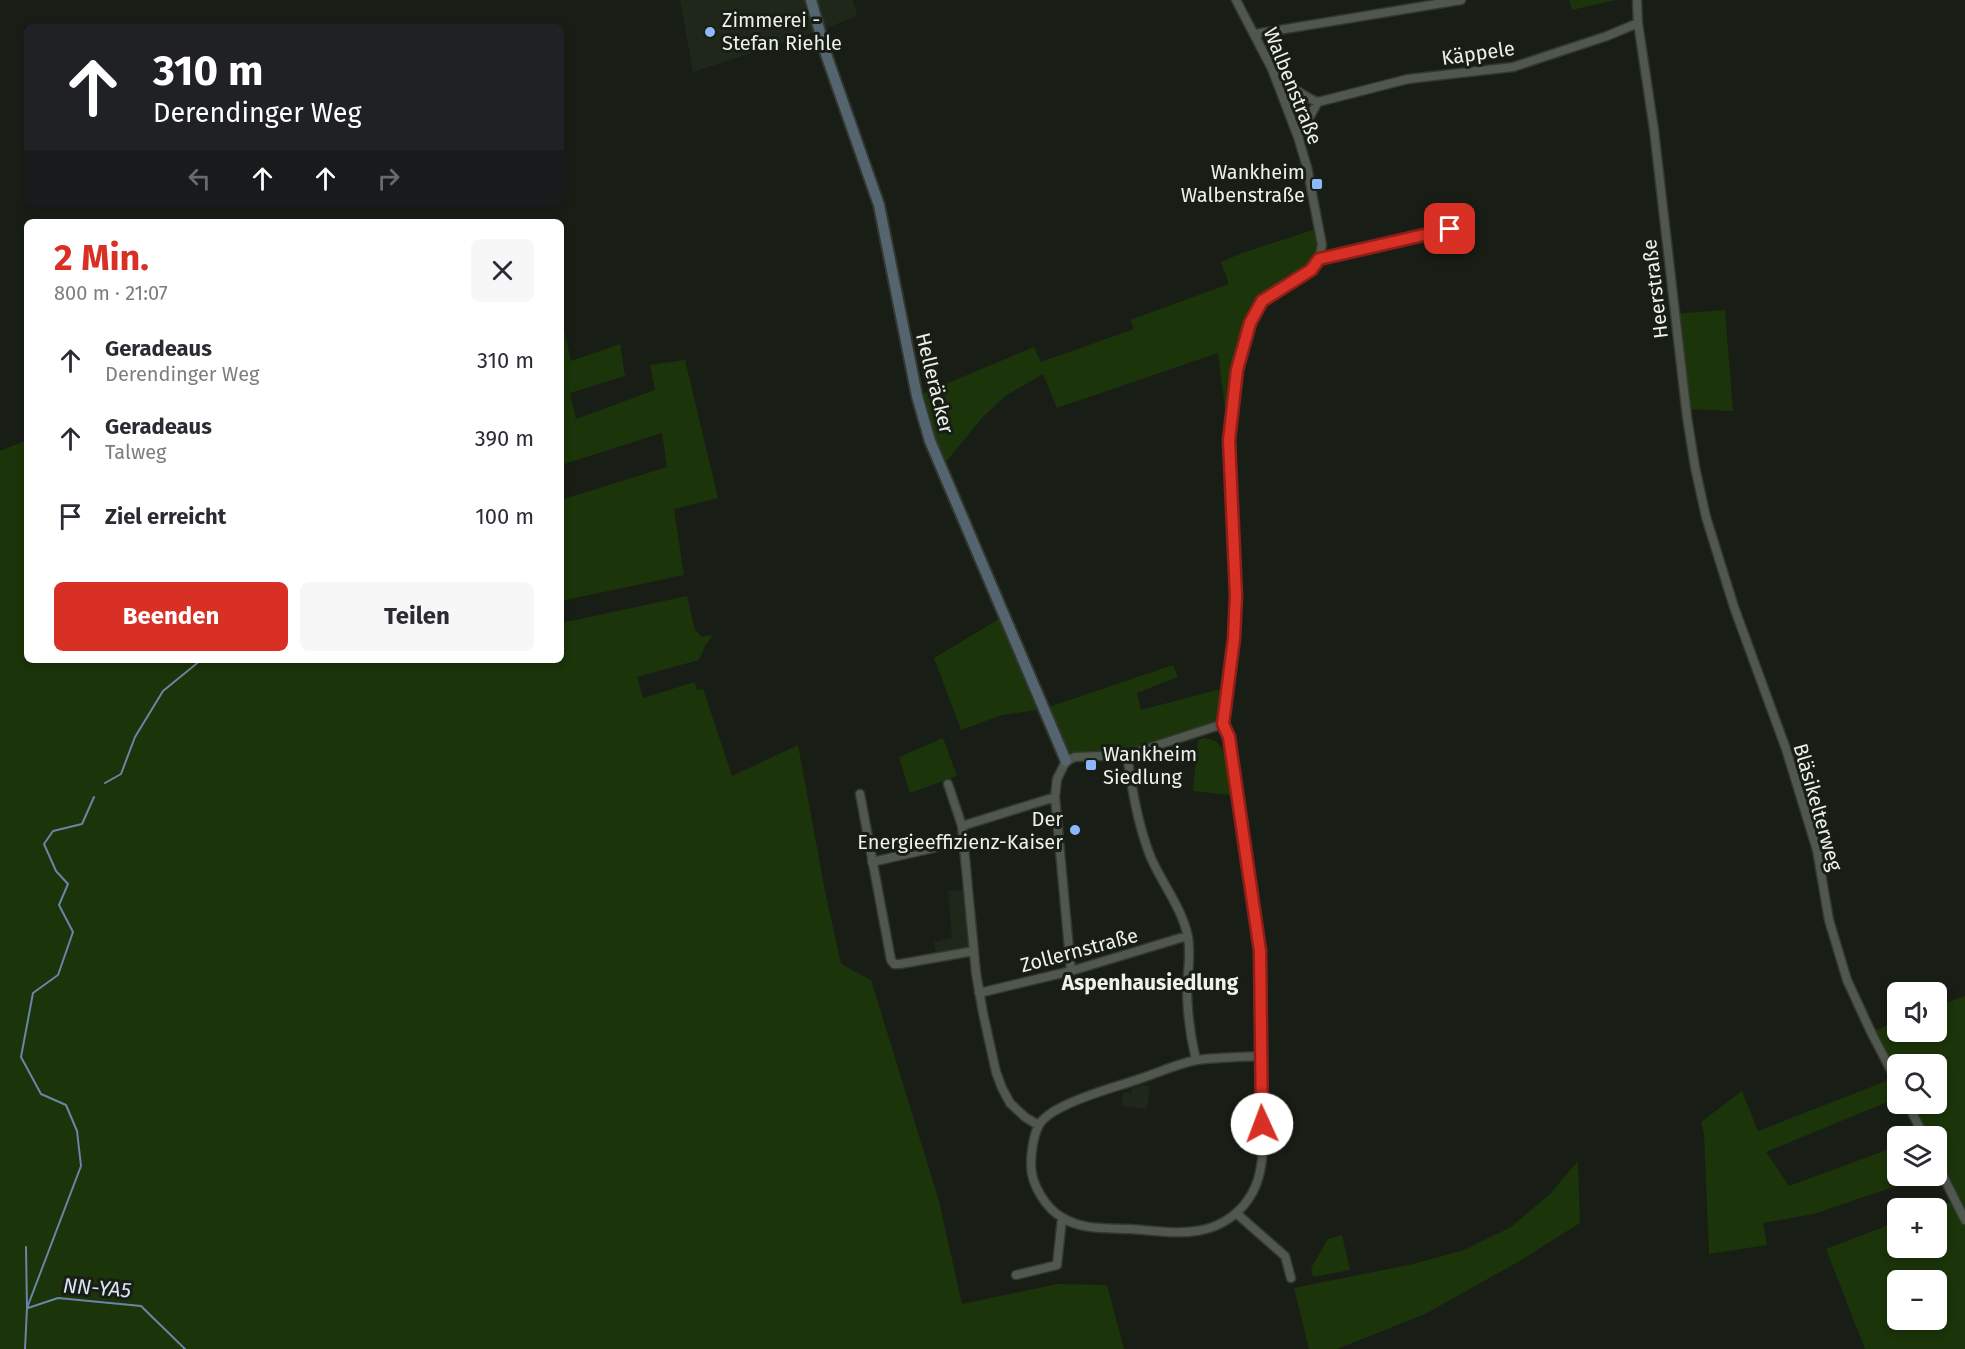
<!DOCTYPE html>
<html lang="de">
<head>
<meta charset="utf-8">
<style>
  :root { --surface:#fff; --page:#f7f7f7; --text:#2b2b33; --muted:#7c7c81; --accent:#d93025 }
  body { margin:0; font-family:"Fira Sans",sans-serif; background:var(--page); color:var(--text); height:100vh; display:flex; flex-direction:column; font-size:22px; white-space:nowrap }
  * { box-sizing:border-box; margin:0 }
  p { font-size:20px; color:var(--muted) }
  .icon { flex:none; width:33px; height:33px; fill:none; stroke:currentColor; stroke-width:2; stroke-linecap:round; stroke-linejoin:round }
  .map { position:relative; flex:1; overflow:hidden }
  .panel { position:absolute; left:24px; top:219px; width:540px; height:444px; display:flex; flex-direction:column; background:var(--surface); border-radius:9px; box-shadow:0 3px 9px #0003 }
  .panel>* { flex:none }
  .hud { position:absolute; left:24px; top:24px; width:540px; height:183px; border-radius:9px; box-shadow:0 3px 9px #0003; background:#202124; color:#fff; overflow:hidden }
  .buttons { position:absolute; left:1887px; top:982px; display:grid; gap:12px }
  .buttons a { display:grid; place-items:center; width:60px; height:60px; border-radius:9px; background:var(--surface); box-shadow:0 3px 9px #0003; font-size:30px }
  .pin { position:absolute; display:grid; place-items:center; width:51px; height:51px; color:#fff; margin:-26px; border-radius:12px; box-shadow:0 3px 9px #0006 }
  .me { position:absolute; width:66px; margin:-33px; rotate:358deg; stroke-linejoin:round; filter:drop-shadow(0 0 4px #0008) }
  .turn { display:flex; align-items:center; gap:21px; height:126px; padding:0 30px; font-size:27px }
  .turn .icon { width:78px; height:78px; stroke-width:2.5 }
  .turn b { display:block; font-size:42px; line-height:51px }
  .lanes { display:flex; align-items:center; height:57px; padding:0 30px; background:#0003; justify-content:center; gap:30px; direction:ltr }
  .lanes .off { opacity:.35 }
  .round { display:grid; place-items:center; flex:none; width:63px; height:63px; border-radius:9px; background:var(--page) }
  .head { display:flex; align-items:center; justify-content:space-between; height:102px; padding:0 30px }
  h1 { font-size:36px; font-weight:700; line-height:45px; color:var(--accent) }
  .action { display:flex; gap:12px; margin-top:auto; padding:12px 30px }
  .action a { flex:1; height:69px; border-radius:9px; background:var(--accent); color:#fff; font-size:24px; font-weight:700; line-height:69px; text-align:center }
  .action a+a { background:var(--page); color:var(--text) }
  ul { padding:0; list-style:none }
  li { display:flex; align-items:center; gap:18px; height:78px; padding:0 30px }
  li div { flex:1 }
  li b { display:block; font-size:22px }
  li em { font-style:normal }
  .map>svg:first-child { display:block }
  .built { fill:#1e2719 }
  .green { fill:#1b3409; fill-rule:evenodd }
  .lines { fill:none; stroke-linecap:round; stroke-linejoin:round }
  .stream { stroke:#6c84a7; stroke-width:2 }
  .street-casing { stroke:#333731; stroke-width:11 }
  .secondary-casing { stroke:#333731; stroke-width:14 }
  .street { stroke:#50574c; stroke-width:8 }
  .secondary { stroke:#54656f; stroke-width:10 }
  .route-casing { stroke:#8d1f18; stroke-width:15 }
  .route { stroke:#d93025; stroke-width:10 }
  .poi-dot { fill:#8db9fc; stroke:#181e15; stroke-width:2 }
  .labels { text-anchor:middle; dominant-baseline:central; stroke-width:6; stroke-linejoin:round; paint-order:stroke }
  .poi-label { font-size:20px; fill:#edf1eb; stroke:#181e15; text-anchor:start }
  .street-label { font-size:20px; fill:#edf1eb; stroke:#181e15 }
  .neighbourhood-label { font-size:21px; font-weight:bold; fill:#edf1eb; stroke:#181e15 }
  .water-label { font-size:21px; font-style:italic; fill:#d9e4f4; stroke:#181e15 }
</style>
</head>
<body>
<div class="map">
<svg width="1965" height="1349" viewBox="0 0 1965 1349">
  <rect width="100%" height="100%" fill="#181e15"/>
  <path class="built" d="M 680,0 L 853,0 L 857,16 L 819,31 L 693,72 Z
    M 968,889 L 974,951 L 937,958 L 934,942 L 952,938 L 948,891 Z
    M 1142,1085 L 1150,1086 L 1147,1109 L 1122,1106 L 1123,1092 L 1131,1093 L 1132,1088 Z"/>
  <path class="green" d="M 1569,0 L 1616,0 L 1572,10 Z
    M 1319,228 L 1322,245 L 1311,270 L 1262,301 L 1237,370 L 1229,440 L 1218,353 L 1057,408 L 1043,374 L 1005,396 L 982,418 L 941,468 L 917,396 L 1034,347 L 1041,362 L 1134,329 L 1130,320 L 1229,284 L 1221,262 L 1242,253 Z
    M 1725,310 L 1733,411 L 1686,409 L 1674,314 Z
    M 561,317 L 571,361 L 620,344 L 625,376 L 570,393 L 576,419 L 655,390 L 650,365 L 685,360 L 718,498 L 674,509 L 684,575 L 561,601 L 561,500 L 667,467 L 662,433 L 561,465 Z
    M 27,440 L 27,660 L 561,660 L 561,623 L 687,596 L 695,630 L 702,637 L 713,635 L 705,646 L 699,660 L 637,677 L 643,698 L 695,682 L 697,690 L 703,689 L 732,776 L 798,745 L 825,891 L 841,964 L 871,980 L 939,1201 L 962,1304 L 1057,1284 L 1107,1285 L 1124,1349 L 0,1349 L 0,451 Z
    M 1004,616 L 1043,709 L 1173,665 L 1178,677 L 1137,693 L 1141,710 L 1228,687 L 1223,724 L 1127,755 L 1066,761 L 1043,709 L 1002,715 L 961,730 L 934,658 Z
    M 943,738 L 957,776 L 910,793 L 899,757 Z
    M 1204,738 C 1231,739 1227,775 1230,795 L 1193,791 L 1198,740 Z
    M 1965,996 L 1965,1349 L 1865,1349 L 1826,1249 L 1897,1222 L 1898,1248 L 1936,1248 L 1936,1209 L 1932,1209 L 1955,1200 L 1937,1172 L 1936,1137 L 1921,1137 L 1908,1104 L 1936,1104 L 1936,1065 L 1898,1065 L 1897,1098 L 1766,1152 L 1789,1186 L 1897,1146 L 1898,1176 L 1925,1176 L 1814,1214 L 1763,1223 L 1767,1245 L 1709,1254 L 1704,1134 L 1701,1122 L 1742,1091 L 1758,1131 L 1894,1078 L 1871,1032 L 1897,1022 L 1898,1032 L 1936,1032 L 1937,1006 ZM 1898,1281 L 1936,1281 L 1936,1320 L 1898,1320 Z
    M 1578,1161 L 1580,1223 L 1518,1262 L 1425,1314 L 1337,1349 L 1309,1349 L 1294,1288 L 1413,1264 L 1464,1250 L 1511,1227 L 1549,1195 Z
    M 1342,1235 L 1350,1270 L 1313,1277 L 1311,1268 L 1328,1239 Z"/>
  <g class="lines">
    <path class="stream" d="M 105,783 L 121,774 L 135,737 L 163,691 L 201,660
      M 27,1308 L 81,1166 L 77,1131 L 66,1105 L 41,1094 L 21,1057 L 33,993 L 58,975 L 73,932 L 59,905 L 68,884 L 56,871 L 44,844 L 53,831 L 82,824 L 94,797
      M 28,1308 L 58,1298 L 141,1306 L 185,1349
      M 25,1349 L 27,1308 L 26,1247"/>
    <g class="street-casing">
      <path id="street" d="M 1637,0 L 1638,23 L 1654,130 L 1687,417 L 1695,467 L 1706,517 L 1734,607 L 1786,749 L 1817,850 L 1829,920 L 1847,980 L 1871,1032 L 1898,1084
        M 1255,34 L 1461,0
        M 1276,79 C 1292,84 1302,97 1318,102 L 1408,79 L 1513,67 L 1607,36 L 1638,23
        M 1298,137 L 1318,102
        M 1319,259 L 1450,229
        M 1223,724 L 1229,737 L 1260,951 L 1263,1150 C 1261,1172 1258,1188 1244,1205 C 1213,1241 1172,1232 1130,1229 C 1108,1228 1082,1230 1063,1218 C 1046,1209 1031,1184 1031,1165 C 1031,1154 1033,1136 1039,1125 C 1042,1119 1053,1111 1060,1108 C 1086,1094 1117,1087 1145,1077 C 1162,1071 1180,1063 1197,1060 C 1218,1057 1240,1057 1261,1056
        M 1223,724 L 1234,638 L 1236,595 L 1229,440 L 1237,370 L 1250,323 L 1262,301 L 1311,270 L 1319,259 L 1322,245 L 1307,167 L 1298,137 L 1272,69 L 1236,0
        M 1127,755 C 1132,789 1138,826 1151,858 C 1163,885 1182,908 1188,937 C 1191,955 1188,970 1187,987 C 1187,1014 1190,1035 1196,1060
        M 948,784 L 962,826 L 976,973 L 983,1013 L 996,1072 L 1002,1088 L 1010,1103 L 1025,1117 L 1038,1125
        M 860,794 L 891,960 L 894,964 L 900,964 L 974,951
        M 962,826 L 1055,797
        M 872,862 L 964,841
        M 1071,971 L 1055,797 L 1057,779 L 1066,761 L 1075,757 L 1127,755 L 1223,724
        M 979,993 L 1071,971 L 1187,936
        M 1908,1104 L 1924,1137
        M 1936,1162 L 1965,1220
        M 1236,1213 L 1285,1256 L 1291,1278
        M 1016,1275 L 1057,1265 L 1062,1218"/>
    </g>
    <g class="secondary-casing">
      <path id="secondary" d="M 811,0 L 826,54 L 879,205 L 917,396 L 930,441 L 1066,761"/>
    </g>
    <use href="#street" class="street"/>
    <use href="#secondary" class="secondary"/>
  </g>
  <g class="lines">
    <g class="route-casing">
      <path id="route" d="M 1262,1124 L 1260,951 L 1229,737 L 1223,724 L 1234,638 L 1236,596 L 1229,440 L 1237,370 L 1250,323 L 1262,301 L 1311,270 L 1319,259 L 1450,229"/>
    </g>
    <use href="#route" class="route"/>
  </g>
  <g class="poi-dot">
    <circle cx="710" cy="32" r="6"/>
    <rect x="1311" y="178" width="12" height="12" rx="3"/>
    <rect x="1085" y="759" width="12" height="12" rx="3"/>
    <circle cx="1075" cy="830" r="6"/>
  </g>
  <g class="labels">
    <g class="poi-label">
      <text x="722" y="20">Zimmerei -<tspan x="722" dy="23">Stefan Riehle</tspan></text>
      <text x="1305" y="172" text-anchor="end">Wankheim<tspan x="1305" dy="23">Walbenstraße</tspan></text>
      <text x="1103" y="754">Wankheim<tspan x="1103" dy="23">Siedlung</tspan></text>
      <text x="1063" y="819" text-anchor="end">Der<tspan x="1063" dy="23">Energieeffizienz-Kaiser</tspan></text>
    </g>
    <g class="street-label">
      <text transform="translate(1478 53) rotate(-8)">Käppele</text>
      <text transform="translate(1293 86) rotate(68)">Walbenstraße</text>
      <text transform="translate(1655 289) rotate(-97)">Heerstraße</text>
      <text transform="translate(935 383) rotate(76)">Helleräcker</text>
      <text transform="translate(1818 807) rotate(74)">Bläsikelterweg</text>
      <text transform="translate(1079 950) rotate(-15)">Zollernstraße</text>
    </g>
    <g class="neighbourhood-label">
      <text x="1150" y="983">Aspenhausiedlung</text>
    </g>
    <g class="water-label">
      <text transform="translate(97 1288) rotate(4)">NN-YA5</text>
    </g>
  </g>
</svg>
<div class="buttons">
<a><svg class="icon" aria-label="sound" viewBox="0 0 24 24"><path d="M4 9h4l5-4v14l-5-4H4zM17 9q2 3 0 6"/></svg></a>
<a><svg class="icon" aria-label="search" viewBox="0 0 24 24"><circle cx="10" cy="10" r="6"/><path d="M15 15l6 6"/></svg></a>
<a><svg class="icon" aria-label="layers" viewBox="0 0 24 24"><path d="M12 4l9 5-9 5-9-5zM3 14l9 5 9-5"/></svg></a>
<a>+</a>
<a>−</a>
</div>
<div class="pin" style="left:1450px;top:229px;background:#d93025"><svg class="icon" aria-label="arrive" viewBox="0 0 24 24"><path d="M6 21V4h12l-3 4 3 4H6"/></svg></div>
<svg class="me" style="left:1262px;top:1124px" viewBox="-20 -20 40 40"><circle r="19" fill="#fff"/><path d="M0-13L10 11 0 6-10 11z" fill="#d93025"/></svg>
<div class="hud">
<div class="turn"><svg class="icon" aria-label="ahead" viewBox="0 0 24 24"><path d="M12 20V5M6 11l6-6 6 6"/></svg><div><b>310 m</b>Derendinger Weg</div></div>
<div class="lanes"><svg class="icon off" aria-label="left" viewBox="0 0 24 24"><path d="M17 20v-9H6M10 6l-5 5 5 5"/></svg><svg class="icon" aria-label="ahead" viewBox="0 0 24 24"><path d="M12 20V5M6 11l6-6 6 6"/></svg><svg class="icon" aria-label="ahead" viewBox="0 0 24 24"><path d="M12 20V5M6 11l6-6 6 6"/></svg><svg class="icon off" aria-label="right" viewBox="0 0 24 24"><path d="M7 20v-9h11M14 6l5 5-5 5"/></svg></div>
</div>
<section class="panel">
<div class="head"><div><h1>2 Min.</h1><p>800 m · 21:07</p></div><a class="round"><svg class="icon" aria-label="close" viewBox="0 0 24 24"><path d="M6 6l12 12M18 6L6 18"/></svg></a></div>
<ul>
<li><svg class="icon" aria-label="ahead" viewBox="0 0 24 24"><path d="M12 20V5M6 11l6-6 6 6"/></svg><div><b>Geradeaus</b><p>Derendinger Weg</p></div><em>310 m</em></li>
<li><svg class="icon" aria-label="ahead" viewBox="0 0 24 24"><path d="M12 20V5M6 11l6-6 6 6"/></svg><div><b>Geradeaus</b><p>Talweg</p></div><em>390 m</em></li>
<li><svg class="icon" aria-label="arrive" viewBox="0 0 24 24"><path d="M6 21V4h12l-3 4 3 4H6"/></svg><div><b>Ziel erreicht</b></div><em>100 m</em></li>
</ul>
<div class="action"><a>Beenden</a><a>Teilen</a></div>
</section>
</div>
</body>
</html>
